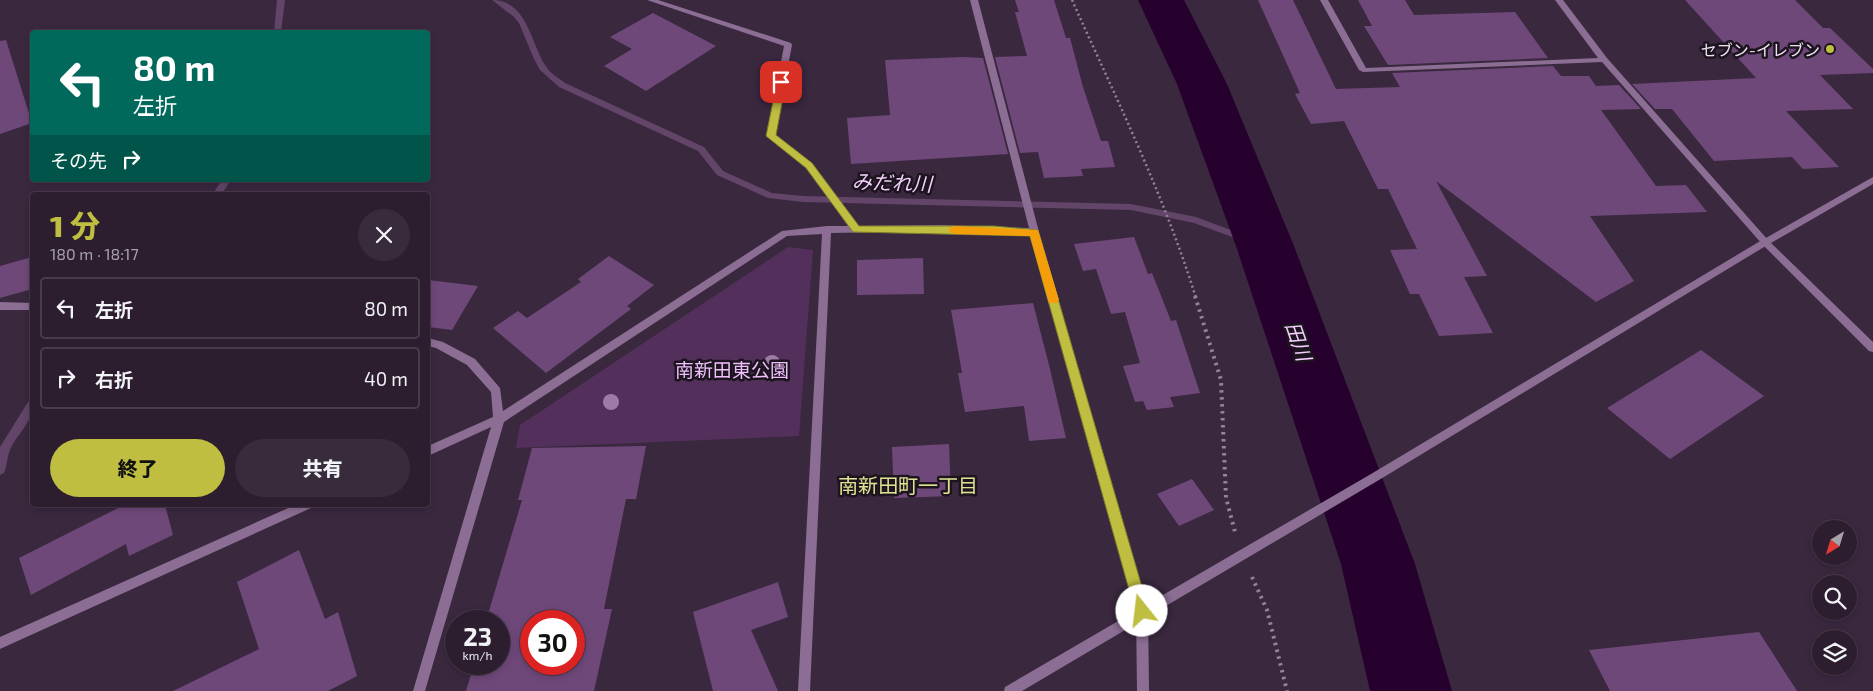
<!DOCTYPE html>
<html lang="ja">
<head>
<meta charset="utf-8">
<style>
  :root { --surface:#2c1e2f; --page:#382b3b; --text:#f1f3f6; --muted:#a6a2aa; --line:#483c4b; --accent:#bfbe41 }
  body { margin:0; font-family:"Exo 2","Noto Sans JP",sans-serif; background:var(--page); color:var(--text); height:100vh; display:flex; flex-direction:column; font-size:19px; white-space:nowrap }
  * { box-sizing:border-box; margin:0 }
  p { font-size:16px; color:var(--muted) }
  .icon { flex:none; width:28px; height:28px; fill:none; stroke:currentColor; stroke-width:2; stroke-linecap:round; stroke-linejoin:round }
  .map { position:relative; flex:1; overflow:hidden }
  .details { position:absolute; left:30px; top:192px; width:400px; height:315px; display:flex; flex-direction:column; background:var(--surface); border-radius:5px; box-shadow:0 2px 8px #0003,0 0 0 1px var(--line) }
  .details>* { flex:none }
  .hud { position:absolute; left:30px; top:30px; width:400px; height:152px; border-radius:5px; box-shadow:0 2px 8px #0003,0 0 0 1px var(--line); background:#00695c; color:#fff; overflow:hidden }
  .needle { width:32px; rotate:218deg }
  .fabs { position:absolute; left:1812px; top:520px; display:grid; gap:10px }
  .fabs a { display:grid; place-items:center; width:45px; height:45px; border-radius:50%; background:var(--surface); box-shadow:0 2px 8px #0003,0 0 0 1px var(--line); font-size:25px }
  .speed { position:absolute; left:445px; top:610px; display:flex; gap:10px; font-size:25px; font-weight:700; text-align:center }
  .speed>* { display:grid; place-content:center; width:65px; height:65px; border-radius:50%; background:var(--surface); box-shadow:0 2px 8px #0003,0 0 0 1px var(--line); line-height:1 }
  .speed small { font-size:12px; font-weight:400 }
  .speed .limit { border:8px solid #d22; background:#fff; color:#111 }
  .pin { position:absolute; display:grid; place-items:center; width:42px; height:42px; color:#fff; margin:-21px; border-radius:10px; box-shadow:0 2px 8px #0006 }
  .me { position:absolute; width:55px; margin:-28px; rotate:344deg; stroke-linejoin:round; filter:drop-shadow(0 0 4px #0008) }
  .turn { display:flex; align-items:center; gap:18px; height:105px; padding:0 20px; font-size:22px }
  .turn .icon { width:65px; height:65px; stroke-width:2.5 }
  .turn b { display:block; font-size:35px; line-height:42px }
  .then { display:flex; align-items:center; height:48px; padding:0 20px; background:#0003; gap:10px; font-size:19px }
  .round { display:grid; place-items:center; flex:none; width:52px; height:52px; border-radius:26px; background:var(--page) }
  .summary { display:flex; align-items:center; justify-content:space-between; height:85px; padding:0 20px }
  h1 { font-size:30px; font-weight:800; line-height:38px; color:var(--accent) }
  .action { display:flex; gap:10px; margin-top:auto; padding:10px 20px }
  .action a { flex:1; height:58px; border-radius:30px; background:var(--accent); color:#111; font-size:20px; font-weight:800; line-height:58px; text-align:center }
  .action a+a { background:var(--page); color:var(--text) }
  ul { padding:0; list-style:none }
  li { display:flex; align-items:center; gap:15px; height:62px; margin:0 10px 8px; padding:0 10px; border:2px solid var(--line); border-radius:5px }
  li div { flex:1 }
  li b { display:block; font-size:19px }
  li em { font-style:normal }
  .map>svg:first-child { display:block }
  .green { fill:#52305b }
  .lines { fill:none; stroke-linecap:round; stroke-linejoin:round }
  .stream { fill:#624569; fill-rule:evenodd }
  .river { fill:#26012e; fill-rule:evenodd }
  .building { fill:#6f487a; fill-rule:evenodd }
  .path-far1 { stroke:#938497; stroke-width:2.5; stroke-dasharray:2 3; stroke-linecap:butt }
  .path { stroke:#938497; stroke-width:4; stroke-dasharray:2.5 4.5; stroke-linecap:butt }
  .minor { fill:#8c6e94; fill-rule:evenodd }
  .tertiary { fill:#8c6e94; fill-rule:evenodd }
  .tree { fill:#9e7ba7 }
  .route { fill:#bfbe41; stroke:#7c7c2a }
  .slow { fill:#f59e0b }
  .poi-dot { fill:#bfbe41; stroke:#1c141e; stroke-width:2 }
  .labels { text-anchor:middle; dominant-baseline:central; stroke-width:5; stroke-linejoin:round; paint-order:stroke }
  .far-poi-label { font-size:16px; fill:#efe3f2; stroke:#1c141e; text-anchor:end }
  .park-label { font-size:19px; fill:#efbffc; stroke:#1c141e }
  .water-label { font-size:20px; font-style:italic; fill:#f4d0fd; stroke:#1c141e }
  .neighbourhood-label { font-size:20px; fill:#e0e192; stroke:#1c141e }
</style>
</head>
<body>
<div class="map">
<svg width="1873" height="691" viewBox="0 0 1873 691">
  <rect width="100%" height="100%" fill="#3a283f"/>
  <path class="green" d="M 788,247 L 813,250 L 799,436 L 516,448 L 520,425 Z"/>
  <g class="lines">
    <path class="stream" d="M 277,0 L 285,0 L 281,32 L 274,32 Z
      M 492,0 C 528,0 531,46 547,68 C 552,75 559,78 565,83 L 704,147 L 723,171 L 772,193 L 803,196 L 1131,204 L 1196,217 L 1268,244 L 1270,246 L 1265,249 L 1194,223 L 1131,210 L 803,202 L 768,198 L 717,175 L 698,151 L 559,87 L 540,70 L 534,59 L 519,23 L 514,17 Z
      M 222,180 L 231,180 L 221,195 L 212,195 Z
      M 32,401 C 35,421 17,433 10,450 C 7,457 7,466 4,473 L 0,475 L 0,447 L 28,402 Z"/>
    <path class="river" d="M 1138,0 L 1184,0 L 1227,84 L 1294,246 L 1415,564 L 1452,691 L 1370,691 L 1341,564 L 1236,246 L 1177,84 Z"/>
  </g>
  <path class="building" d="M 1015,0 L 1054,0 L 1066,38 L 1070,38 L 1083,87 L 1101,141 L 1108,141 L 1115,167 L 1081,169 L 1083,176 L 1044,178 L 1038,152 L 1020,153 L 995,57 L 1027,56 L 1015,12 L 1019,12 Z
    M 1258,0 L 1293,0 L 1336,89 L 1400,87 L 1392,73 L 1553,66 L 1561,76 L 1589,76 L 1596,86 L 1619,85 L 1641,109 L 1601,110 L 1656,186 L 1686,185 L 1707,212 L 1590,216 L 1634,281 L 1596,302 L 1436,181 L 1487,276 L 1464,277 L 1493,333 L 1439,336 L 1419,294 L 1410,294 L 1390,250 L 1417,249 L 1388,189 L 1378,189 L 1344,121 L 1311,124 L 1295,94 L 1300,93 Z
    M 1358,0 L 1405,0 L 1414,15 L 1515,12 L 1548,58 L 1388,65 L 1364,26 L 1372,26 Z
    M 1685,0 L 1795,0 L 1823,28 L 1830,28 L 1873,69 L 1873,73 L 1820,75 L 1853,109 L 1786,111 L 1839,167 L 1803,169 L 1792,157 L 1714,161 L 1672,109 L 1655,109 L 1632,84 L 1756,78 Z
    M 653,13 L 716,46 L 646,91 L 604,66 L 632,49 L 610,37 Z
    M 6,40 L 32,123 L 0,134 L 0,41 Z
    M 964,57 L 983,58 L 1008,154 L 851,164 L 847,118 L 890,115 L 885,60 Z
    M 1134,237 L 1148,274 L 1152,273 L 1171,321 L 1176,320 L 1200,393 L 1170,397 L 1174,407 L 1147,410 L 1143,401 L 1135,402 L 1123,366 L 1140,363 L 1125,312 L 1111,314 L 1096,269 L 1083,271 L 1074,244 Z
    M 609,256 L 654,285 L 627,306 L 631,309 L 546,373 L 493,328 L 518,311 L 527,318 L 581,282 L 578,279 Z
    M 32,257 L 32,289 L 0,298 L 0,266 Z
    M 923,258 L 924,294 L 857,295 L 857,260 Z
    M 428,280 L 478,286 L 452,330 L 428,327 Z
    M 1033,303 L 1049,365 L 1066,438 L 1029,441 L 1024,406 L 965,412 L 958,373 L 962,373 L 951,310 Z
    M 1701,350 L 1764,396 L 1670,459 L 1607,408 Z
    M 949,444 L 951,496 L 894,498 L 892,447 Z
    M 646,446 L 636,499 L 626,499 L 604,609 L 612,609 L 594,691 L 466,691 L 474,664 L 499,664 L 499,621 L 486,621 L 522,500 L 518,500 L 532,448 ZM 531,621 L 574,621 L 574,664 L 531,664 Z
    M 1192,479 L 1214,510 L 1179,526 L 1157,494 Z
    M 124,505 L 165,505 L 173,535 L 129,556 L 126,544 L 31,595 L 19,558 Z
    M 299,550 L 325,619 L 338,612 L 357,676 L 328,691 L 173,691 L 259,649 L 237,582 Z
    M 778,582 L 788,617 L 751,630 L 778,691 L 713,691 L 693,612 Z
    M 1759,632 L 1797,691 L 1610,691 L 1589,650 Z"/>
  <g class="lines">
    <path class="path-far1" d="M 1072,0 C 1116,98 1164,195 1196,298"/>
    <path class="path" d="M 1195,296 L 1221,380 L 1226,498 L 1235,532
      M 1252,577 L 1267,610 L 1287,691"/>
    <path class="minor" d="M 647,0 L 658,0 L 791,43 L 792,45 L 775,135 L 812,163 L 858,226 L 941,225 L 1029,228 L 970,0 L 978,0 L 1039,232 L 1148,611 L 1149,691 L 1137,691 L 1136,611 L 1030,235 L 941,231 L 831,233 L 810,691 L 798,691 L 822,234 L 787,236 L 504,422 L 425,691 L 413,691 L 491,427 L 428,456 L 428,446 L 493,417 L 491,392 L 467,365 L 436,348 L 428,346 L 428,338 L 443,342 L 475,359 L 500,388 L 503,411 L 782,231 L 827,226 L 848,226 L 806,167 L 767,136 L 784,46 Z
      M 1320,0 L 1328,0 L 1366,68 L 1598,58 L 1555,0 L 1563,0 L 1607,58 L 1768,240 L 1873,342 L 1873,352 L 1869,351 L 1762,244 L 1602,62 L 1363,72 L 1359,70 Z
      M 0,302 L 32,303 L 32,310 L 0,310 Z
      M 295,505 L 313,505 L 311,508 L 0,649 L 0,637 Z"/>
    <path class="tertiary" d="M 1873,177 L 1873,184 L 1764,247 L 1379,480 L 1022,691 L 1004,691 L 1005,687 L 1371,474 L 1757,243 Z"/>
  </g>
  <g class="tree">
    <circle cx="772" cy="363" r="8"/>
    <circle cx="611" cy="402" r="8"/>
  </g>
  <path class="route" d="M 781,79 L 786,82 L 776,135 L 812,163 L 859,226 L 994,226 L 1038,230 L 1149,611 L 1146,616 L 1142,618 L 1137,616 L 1135,611 L 1030,236 L 853,232 L 806,168 L 766,136 L 777,82 Z"/>
  <path class="slow" d="M 953,226 L 1038,230 L 1059,300 L 1057,303 L 1049,303 L 1048,300 L 1030,236 L 953,234 L 948,230 Z"/>
  <circle class="poi-dot" cx="1830" cy="49" r="5"/>
  <g class="labels">
    <g class="far-poi-label">
      <text x="1820" y="49">セブン-イレブン</text>
    </g>
    <g class="park-label">
      <text x="732" y="369">南新田東公園</text>
    </g>
    <g class="water-label">
      <text transform="translate(892 182) rotate(2)">みだれ川</text>
      <text transform="translate(1299 341) rotate(71)">田川</text>
    </g>
    <g class="neighbourhood-label">
      <text x="908" y="485">南新田町一丁目</text>
    </g>
  </g>
</svg>
<div class="fabs">
<a><svg class="needle" viewBox="-14 -14 28 28"><path d="M0-13l5 13h-10z" fill="#e53935"/><path d="M0 13l5-13h-10z" fill="#a6a2aa"/></svg></a>
<a><svg class="icon" aria-label="search" viewBox="0 0 24 24"><circle cx="10" cy="10" r="6"/><path d="M15 15l6 6"/></svg></a>
<a><svg class="icon" aria-label="layers" viewBox="0 0 24 24"><path d="M12 4l9 5-9 5-9-5zM3 14l9 5 9-5"/></svg></a>
</div>
<div class="speed"><div>23<small>km/h</small></div><div class="limit">30</div></div>
<div class="pin" style="left:781px;top:82px;background:#d93025"><svg class="icon" aria-label="arrive" viewBox="0 0 24 24"><path d="M6 21V4h12l-3 4 3 4H6"/></svg></div>
<svg class="me" style="left:1142px;top:611px" viewBox="-20 -20 40 40"><circle r="19" fill="#fff"/><path d="M0-13L10 11 0 6-10 11z" fill="#bfbe41"/></svg>
<div class="hud">
<div class="turn"><svg class="icon" aria-label="left" viewBox="0 0 24 24"><path d="M17 20v-9H6M10 6l-5 5 5 5"/></svg><div><b>80 m</b>左折</div></div>
<div class="then">その先<svg class="icon" aria-label="right" viewBox="0 0 24 24"><path d="M7 20v-9h11M14 6l5 5-5 5"/></svg></div>
</div>
<section class="details">
<div class="summary"><div><h1>1 分</h1><p>180 m · 18:17</p></div><a class="round"><svg class="icon" aria-label="close" viewBox="0 0 24 24"><path d="M6 6l12 12M18 6L6 18"/></svg></a></div>
<ul>
<li><svg class="icon" aria-label="left" viewBox="0 0 24 24"><path d="M17 20v-9H6M10 6l-5 5 5 5"/></svg><div><b>左折</b></div><em>80 m</em></li>
<li><svg class="icon" aria-label="right" viewBox="0 0 24 24"><path d="M7 20v-9h11M14 6l5 5-5 5"/></svg><div><b>右折</b></div><em>40 m</em></li>
</ul>
<div class="action"><a>終了</a><a>共有</a></div>
</section>
</div>
</body>
</html>
